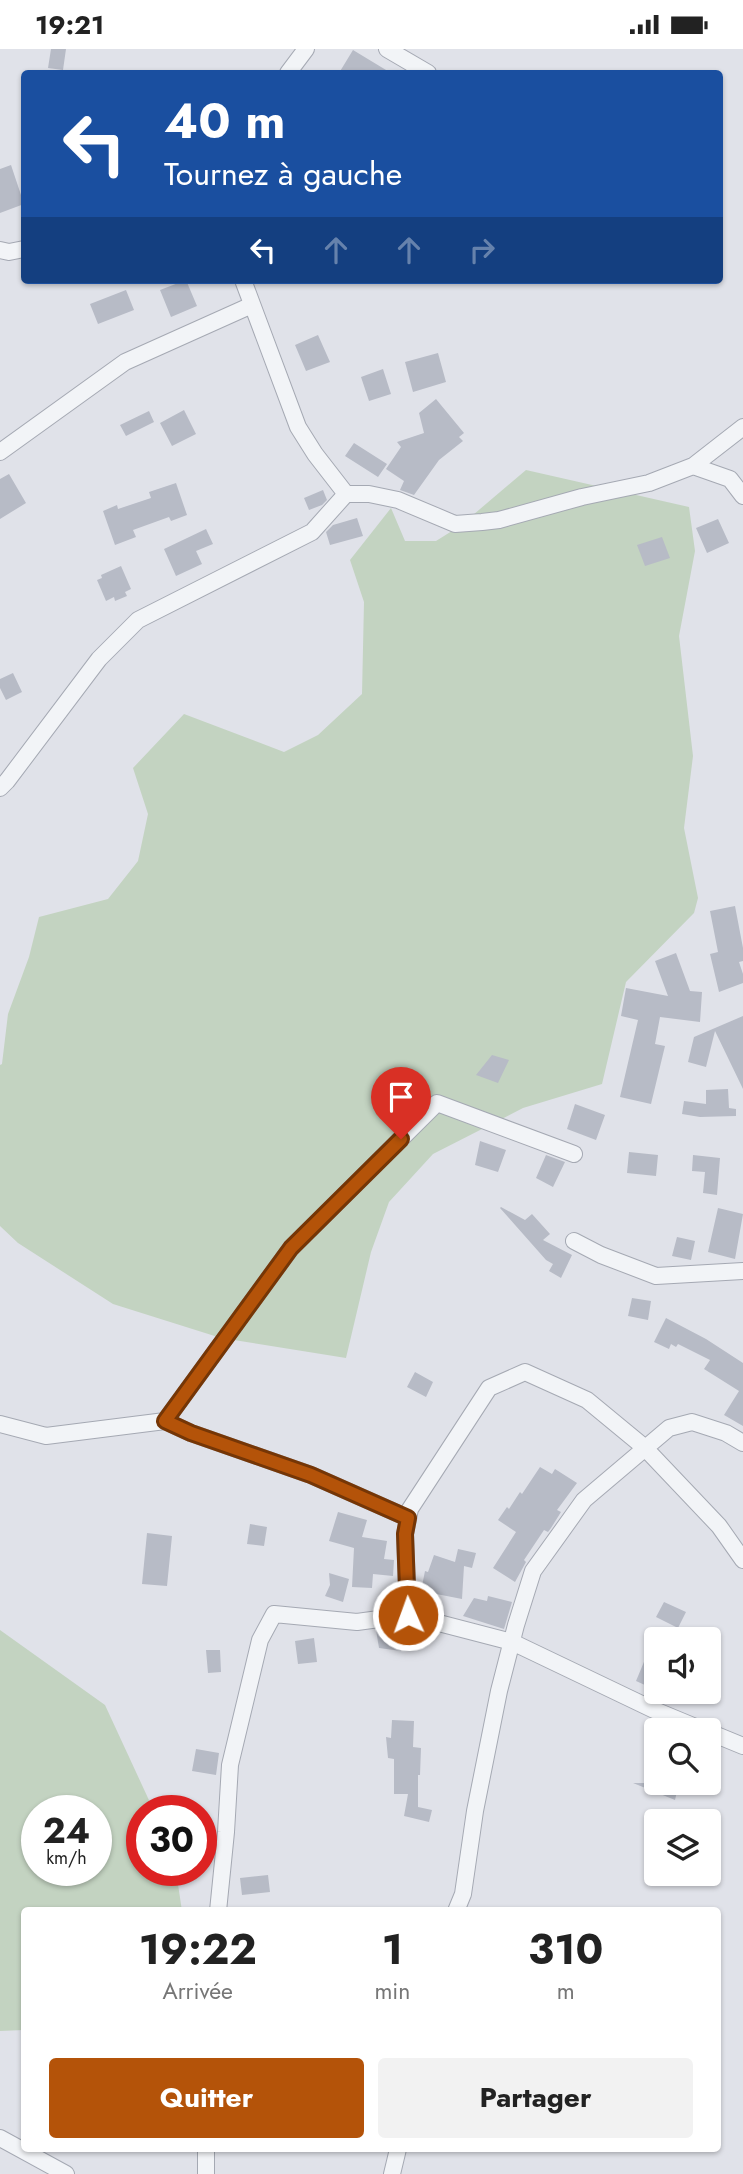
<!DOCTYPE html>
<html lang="fr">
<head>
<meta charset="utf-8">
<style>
  :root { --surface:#fff; --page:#f2f2f2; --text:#222; --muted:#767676; --accent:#b45309 }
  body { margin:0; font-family:Jost,sans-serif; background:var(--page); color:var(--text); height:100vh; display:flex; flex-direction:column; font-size:26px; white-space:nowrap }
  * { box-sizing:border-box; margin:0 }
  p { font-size:23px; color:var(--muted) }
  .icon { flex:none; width:38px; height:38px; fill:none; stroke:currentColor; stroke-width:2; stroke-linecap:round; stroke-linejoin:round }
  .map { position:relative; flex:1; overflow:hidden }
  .drawer { position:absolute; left:21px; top:1858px; width:700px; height:245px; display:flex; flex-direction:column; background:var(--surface); border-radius:7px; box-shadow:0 2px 5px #0004 }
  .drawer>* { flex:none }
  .banner { position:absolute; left:21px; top:21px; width:702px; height:214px; border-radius:7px; box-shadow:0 2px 5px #0004; background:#1a4fa0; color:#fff; overflow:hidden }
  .controls { position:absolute; left:644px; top:1578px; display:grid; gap:14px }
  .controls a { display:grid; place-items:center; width:77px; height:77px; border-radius:7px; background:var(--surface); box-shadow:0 2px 5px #0004; font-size:35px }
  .speed { position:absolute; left:21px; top:1746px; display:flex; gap:14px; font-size:35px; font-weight:700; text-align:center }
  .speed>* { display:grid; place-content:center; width:91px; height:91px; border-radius:50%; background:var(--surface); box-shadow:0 2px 5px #0004; line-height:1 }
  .speed small { font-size:18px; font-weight:400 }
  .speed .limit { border:10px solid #d22; background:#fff; color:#111 }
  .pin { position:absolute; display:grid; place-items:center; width:60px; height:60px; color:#fff; margin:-72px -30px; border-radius:50% 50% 50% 0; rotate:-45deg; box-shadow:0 0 7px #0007 }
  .pin .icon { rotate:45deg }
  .me { position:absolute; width:77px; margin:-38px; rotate:358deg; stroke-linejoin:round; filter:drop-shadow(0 0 5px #0008) }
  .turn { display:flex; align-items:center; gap:24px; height:147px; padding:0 28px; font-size:32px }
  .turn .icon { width:91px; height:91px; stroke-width:2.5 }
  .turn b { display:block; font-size:49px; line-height:60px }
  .lanes { display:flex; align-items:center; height:66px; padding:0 28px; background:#0003; justify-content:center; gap:35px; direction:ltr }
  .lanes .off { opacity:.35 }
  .eta { display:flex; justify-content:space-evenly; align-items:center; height:119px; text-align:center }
  .eta b { font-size:42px; font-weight:700; line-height:49px }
  .button { display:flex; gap:14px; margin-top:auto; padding:14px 28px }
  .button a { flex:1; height:80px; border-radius:7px; background:var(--accent); color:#fff; font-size:28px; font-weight:700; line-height:80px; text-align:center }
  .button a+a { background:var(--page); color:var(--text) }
  .status { display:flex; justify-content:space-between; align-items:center; height:49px; padding:0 35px; background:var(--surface); direction:ltr }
  .status svg { height:19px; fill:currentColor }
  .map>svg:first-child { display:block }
  .green { fill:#c3d3c1; fill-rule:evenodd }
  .building { fill:#b7bbc6 }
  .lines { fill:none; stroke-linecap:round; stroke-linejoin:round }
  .minor-casing { stroke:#a5a9b3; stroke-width:18 }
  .minor { stroke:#f2f4f7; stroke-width:16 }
  .route-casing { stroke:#753606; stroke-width:18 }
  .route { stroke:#b45309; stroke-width:12 }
</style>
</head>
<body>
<div class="status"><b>19:21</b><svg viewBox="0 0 49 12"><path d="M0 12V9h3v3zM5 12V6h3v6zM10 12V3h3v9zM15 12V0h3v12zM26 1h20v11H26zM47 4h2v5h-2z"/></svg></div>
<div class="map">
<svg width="743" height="2125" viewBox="0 0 743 2125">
  <rect width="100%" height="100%" fill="#e0e2e9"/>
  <path class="green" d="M 526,421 L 689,458 L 695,502 L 679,587 L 693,707 L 684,779 L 698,849 L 694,864 L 626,933 L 602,1035 L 523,1059 L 433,1105 L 389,1153 L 371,1203 L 346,1309 L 221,1289 L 113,1255 L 18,1194 L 0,1177 L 0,1016 L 2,1015 L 8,965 L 29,908 L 39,868 L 108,850 L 138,812 L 148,765 L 133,719 L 184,665 L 284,703 L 318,686 L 362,645 L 364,553 L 350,511 L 391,459 L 405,492 L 436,492 L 460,477 Z
    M 0,1581 L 105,1656 L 154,1762 L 142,1762 L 142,1822 L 176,1822 L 182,1862 L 24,1862 L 24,1981 L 0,1982 ZM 37,1762 L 96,1762 L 96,1822 L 37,1822 Z"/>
  <path class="building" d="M 51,0 L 66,0 L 63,21 L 48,19 Z
    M 353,1 L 391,24 L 339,24 Z
    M 11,116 L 24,155 L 0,164 L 0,120 Z
    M 186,231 L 197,257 L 171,268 L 160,241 Z
    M 126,241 L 134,261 L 98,275 L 90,255 Z
    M 318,286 L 330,313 L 306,322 L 295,296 Z
    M 438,304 L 446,333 L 413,343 L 405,313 Z
    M 383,320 L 391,345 L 369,352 L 361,328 Z
    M 436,350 L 464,384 L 459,388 L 463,392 L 439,411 L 414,446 L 400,441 L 404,432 L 386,420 L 401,398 L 397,393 L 424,384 L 419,364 Z
    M 184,361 L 196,385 L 172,397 L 160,374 Z
    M 149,362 L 154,373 L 126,387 L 120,376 Z
    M 354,394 L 387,415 L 378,428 L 345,407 Z
    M 9,425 L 26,454 L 0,470 L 0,430 Z
    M 176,434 L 187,466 L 171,472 L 169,468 L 133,481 L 136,488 L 115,496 L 103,462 L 117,456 L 118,460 L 151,449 L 149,443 Z
    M 323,441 L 327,451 L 322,456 L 309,461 L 304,449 Z
    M 357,469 L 363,487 L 330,496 L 326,483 L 333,476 Z
    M 718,470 L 729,494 L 707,504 L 696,479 Z
    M 206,480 L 213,495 L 196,502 L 202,515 L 176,527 L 164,500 Z
    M 662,488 L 670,509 L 645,517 L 637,496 Z
    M 121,517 L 131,540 L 125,543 L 127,547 L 115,552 L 114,548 L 106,552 L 97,531 L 102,529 L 101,526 Z
    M 13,624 L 22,643 L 6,651 L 0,639 L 0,630 Z
    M 735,857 L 743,899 L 743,912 L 739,913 L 743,925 L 743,934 L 719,943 L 710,905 L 718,903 L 710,862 Z
    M 676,904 L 690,942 L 702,943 L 700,973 L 660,968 L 655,995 L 665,997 L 651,1055 L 620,1048 L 638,971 L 621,967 L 626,939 L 668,947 L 655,912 Z
    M 743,967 L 743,1040 L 715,982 L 706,1018 L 688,1013 L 694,988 Z
    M 492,1006 L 509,1011 L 498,1034 L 476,1026 Z
    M 728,1040 L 729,1059 L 736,1060 L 736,1067 L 700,1068 L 682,1065 L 684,1052 L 706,1055 L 706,1041 Z
    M 575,1055 L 605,1066 L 596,1091 L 567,1080 Z
    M 480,1092 L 506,1101 L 498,1123 L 475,1116 Z
    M 629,1103 L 658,1106 L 656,1127 L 627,1124 Z
    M 546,1106 L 565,1113 L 553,1138 L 536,1129 Z
    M 693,1106 L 720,1109 L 717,1146 L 703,1144 L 705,1123 L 692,1122 Z
    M 501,1158 L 525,1171 L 532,1165 L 550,1185 L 543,1191 L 572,1206 L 561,1229 L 549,1222 L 553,1215 L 546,1211 L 500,1159 Z
    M 718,1159 L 743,1165 L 735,1210 L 708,1203 Z
    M 677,1188 L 695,1192 L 691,1211 L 672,1207 Z
    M 632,1249 L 651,1252 L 648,1271 L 628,1267 Z
    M 666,1269 L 706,1290 L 743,1314 L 743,1377 L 724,1366 L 739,1342 L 704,1320 L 710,1311 L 678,1295 L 676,1298 L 671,1295 L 669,1300 L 654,1293 Z
    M 415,1323 L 433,1333 L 426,1348 L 407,1338 Z
    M 540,1418 L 552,1425 L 555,1420 L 577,1434 L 557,1461 L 561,1463 L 551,1479 L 548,1483 L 544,1481 L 524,1511 L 526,1513 L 515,1533 L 493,1519 L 516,1483 L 498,1471 L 507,1458 L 509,1460 L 520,1443 L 522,1445 Z
    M 338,1463 L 367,1471 L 362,1488 L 387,1492 L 384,1510 L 394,1511 L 393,1527 L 373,1525 L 372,1539 L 352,1538 L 354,1499 L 329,1492 Z
    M 250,1475 L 267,1478 L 264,1497 L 247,1495 Z
    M 147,1484 L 172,1487 L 167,1537 L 142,1535 Z
    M 458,1500 L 476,1504 L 472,1519 L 464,1517 L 462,1550 L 421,1542 L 425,1522 L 428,1523 L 434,1506 L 455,1513 Z
    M 329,1524 L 349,1530 L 343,1553 L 325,1547 L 330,1536 Z
    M 488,1547 L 512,1553 L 504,1580 L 463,1567 L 474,1549 L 487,1552 Z
    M 664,1553 L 686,1563 L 678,1579 L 656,1568 Z
    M 396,1578 L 403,1579 L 401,1602 L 379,1599 L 376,1581 Z
    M 314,1589 L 317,1613 L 298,1615 L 295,1592 Z
    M 206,1601 L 220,1601 L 221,1623 L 208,1624 Z
    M 646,1608 L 656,1612 L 656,1641 L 636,1632 Z
    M 392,1671 L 414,1672 L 413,1698 L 421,1699 L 420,1726 L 418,1726 L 418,1758 L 432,1761 L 429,1773 L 404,1767 L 408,1745 L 394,1745 L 394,1710 L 388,1709 L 386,1688 L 391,1689 Z
    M 196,1700 L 219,1704 L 216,1726 L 192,1722 Z
    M 633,1734 L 679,1734 L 675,1751 Z
    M 268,1826 L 270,1843 L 242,1846 L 240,1829 Z"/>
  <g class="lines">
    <g class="minor-casing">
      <path id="minor" d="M 387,0 L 428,24
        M 288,24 L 306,0
        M 0,201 L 9,203 L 24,200
        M 243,231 L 298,378 L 315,405 L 346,445 L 369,445 L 398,451 L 455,475 L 482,473 L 499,471 L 582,448 L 649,434 L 693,417 L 730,430 L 743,447
        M 0,403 L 125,313 L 252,256
        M 693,417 L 743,378
        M 0,739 L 7,732 L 99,610 L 138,571 L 312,483 L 346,445
        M 574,1192 L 601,1206 L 656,1227 L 743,1222
        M 165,1372 L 291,1199 L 437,1054 L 574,1105
        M 0,1375 L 46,1387 L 165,1372 L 191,1384 L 311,1426 L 408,1469
        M 408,1566 L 405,1485 L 410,1460 L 489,1339 L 525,1323 L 587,1351 L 644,1398 L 719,1477 L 743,1511
        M 709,1683 L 743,1697
        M 218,1862 L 226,1783 L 230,1716 L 260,1591 L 274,1565 L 357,1573 L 408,1566 L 512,1593 L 652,1660 L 705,1682
        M 456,1862 L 463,1845 L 475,1762 L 499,1642 L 516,1576 L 533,1522 L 584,1451 L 669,1379 L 692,1373 L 726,1384 L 743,1394
        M 0,2089 L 66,2125
        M 206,2125 L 206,2100
        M 392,2125 L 398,2100"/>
    </g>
    <use href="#minor" class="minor"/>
  </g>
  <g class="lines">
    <g class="route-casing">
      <path id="route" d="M 401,1090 L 291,1199 L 165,1372 L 191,1384 L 311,1426 L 408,1469 L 405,1485 L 408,1566"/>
    </g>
    <use href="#route" class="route"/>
  </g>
</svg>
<div class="controls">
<a><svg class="icon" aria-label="sound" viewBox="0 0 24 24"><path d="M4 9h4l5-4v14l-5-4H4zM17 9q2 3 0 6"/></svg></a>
<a><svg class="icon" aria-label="search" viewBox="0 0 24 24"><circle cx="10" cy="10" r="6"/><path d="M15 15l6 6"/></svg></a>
<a><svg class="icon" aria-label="layers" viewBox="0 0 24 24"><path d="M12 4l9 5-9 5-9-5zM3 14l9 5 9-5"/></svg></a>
</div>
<div class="speed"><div>24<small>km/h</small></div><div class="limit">30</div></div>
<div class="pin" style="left:401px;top:1090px;background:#d93025"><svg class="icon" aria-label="arrive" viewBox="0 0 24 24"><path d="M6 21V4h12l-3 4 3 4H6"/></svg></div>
<svg class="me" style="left:408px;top:1566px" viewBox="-20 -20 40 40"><circle r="17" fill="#b45309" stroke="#fff" stroke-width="3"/><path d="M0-11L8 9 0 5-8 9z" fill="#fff"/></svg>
<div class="banner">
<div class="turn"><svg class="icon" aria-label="left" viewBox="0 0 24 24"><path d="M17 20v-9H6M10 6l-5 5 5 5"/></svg><div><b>40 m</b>Tournez à gauche</div></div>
<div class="lanes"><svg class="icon" aria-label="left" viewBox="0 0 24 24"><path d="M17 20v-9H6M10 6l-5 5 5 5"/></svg><svg class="icon off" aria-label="ahead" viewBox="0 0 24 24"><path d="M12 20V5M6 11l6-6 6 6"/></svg><svg class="icon off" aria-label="ahead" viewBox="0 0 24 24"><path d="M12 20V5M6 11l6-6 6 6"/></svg><svg class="icon off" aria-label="right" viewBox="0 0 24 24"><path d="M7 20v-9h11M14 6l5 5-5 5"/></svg></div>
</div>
<section class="drawer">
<div class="eta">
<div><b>19:22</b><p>Arrivée</p></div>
<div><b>1</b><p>min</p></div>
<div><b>310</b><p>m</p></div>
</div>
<div class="button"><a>Quitter</a><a>Partager</a></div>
</section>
</div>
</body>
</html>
